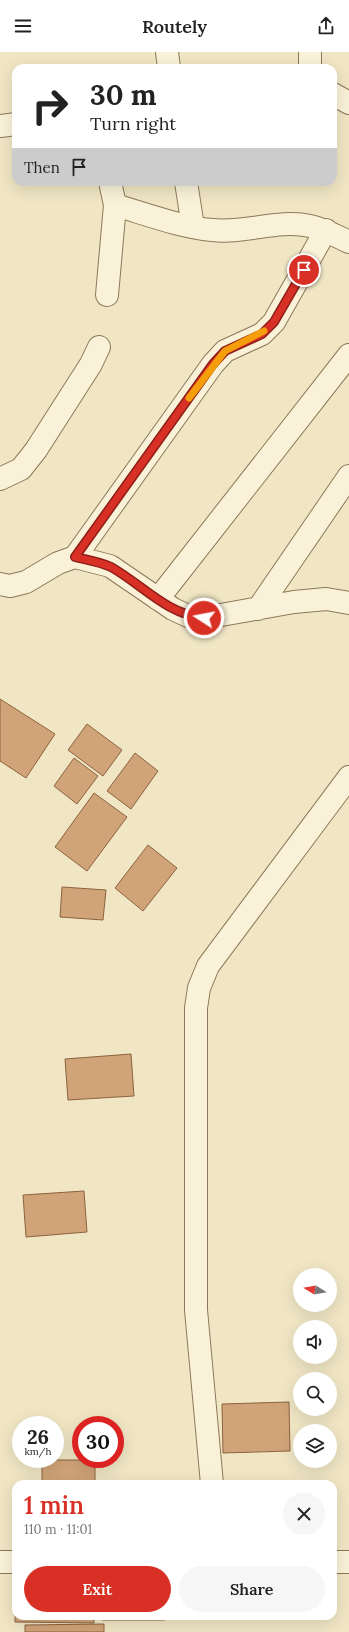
<!DOCTYPE html>
<html lang="en">
<head>
<meta charset="utf-8">
<style>
  :root { --surface:#fff; --page:#f6f6f6; --text:#222; --muted:#767676; --accent:#d93025 }
  body { margin:0; font-family:Lora,serif; background:var(--page); color:var(--text); height:100vh; display:flex; flex-direction:column; font-size:15px; white-space:nowrap }
  * { box-sizing:border-box; margin:0 }
  p { font-size:13px; color:var(--muted) }
  .icon { flex:none; width:22px; height:22px; fill:none; stroke:currentColor; stroke-width:2; stroke-linecap:round; stroke-linejoin:round }
  .map { position:relative; flex:1; overflow:hidden }
  .side { position:absolute; left:12px; top:1428px; width:325px; height:140px; display:flex; flex-direction:column; background:var(--surface); border-radius:12px; box-shadow:0 4px 16px #0002 }
  .side>* { flex:none }
  .top-card { position:absolute; left:12px; top:12px; width:325px; height:122px; border-radius:12px; box-shadow:0 4px 16px #0002; background:#fff; color:var(--text); overflow:hidden }
  .needle { width:26px; rotate:281deg }
  .buttons { position:absolute; left:293px; top:1216px; display:grid; gap:8px }
  .buttons a { display:grid; place-items:center; width:44px; height:44px; border-radius:50%; background:var(--surface); box-shadow:0 4px 16px #0002; font-size:20px }
  .speed { position:absolute; left:12px; top:1364px; display:flex; gap:8px; font-size:20px; font-weight:700; text-align:center }
  .speed>* { display:grid; place-content:center; width:52px; height:52px; border-radius:50%; background:var(--surface); box-shadow:0 4px 16px #0002; line-height:1 }
  .speed small { font-size:10px; font-weight:400 }
  .speed .limit { border:6px solid #d22; background:#fff; color:#111 }
  .pin { position:absolute; display:grid; place-items:center; width:34px; height:34px; color:#fff; margin:-17px; border:2px solid #fff; border-radius:50%; box-shadow:0 1px 4px #0007 }
  .me { position:absolute; width:44px; margin:-22px; rotate:281deg; stroke-linejoin:round; filter:drop-shadow(0 0 3px #0008) }
  .turn { display:flex; align-items:center; gap:14px; height:84px; padding:0 12px; font-size:18px }
  .turn .icon { width:52px; height:52px; stroke-width:2.5 }
  .turn b { display:block; font-size:28px; line-height:34px }
  .then { display:flex; align-items:center; height:38px; padding:0 12px; background:#0003; gap:8px; font-size:15px }
  .round { display:grid; place-items:center; flex:none; width:42px; height:42px; border-radius:21px; background:var(--page) }
  .overview { display:flex; align-items:center; justify-content:space-between; height:68px; padding:0 12px }
  h1 { font-size:24px; font-weight:600; line-height:30px; color:var(--accent) }
  .cta { display:flex; gap:8px; margin-top:auto; padding:8px 12px }
  .cta a { flex:1; height:46px; border-radius:24px; background:var(--accent); color:#fff; font-size:16px; font-weight:600; line-height:46px; text-align:center }
  .cta a+a { background:var(--page); color:var(--text) }
  header { display:flex; justify-content:space-between; align-items:center; height:52px; padding:0 12px; background:var(--surface); font-size:18px; font-weight:600 }
  .map>svg:first-child { display:block }
  .building { fill:#d0a378; stroke:#8c623e }
  .lines { fill:none; stroke-linecap:round; stroke-linejoin:round }
  .minor-casing { stroke:#8c7859; stroke-width:24 }
  .minor { stroke:#faf2d8; stroke-width:22 }
  .route-casing { stroke:#8d1f18; stroke-width:10 }
  .route { stroke:#d93025; stroke-width:7 }
  .slow { stroke:#f59e0b; stroke-width:7 }
</style>
</head>
<body>
<header><svg class="icon" aria-label="menu" viewBox="0 0 24 24"><path d="M4 6h16M4 12h16M4 18h16"/></svg>Routely<svg class="icon" aria-label="share" viewBox="0 0 24 24"><path d="M12 15V3M7 8l5-5 5 5M5 13v7h14v-7"/></svg></header>
<div class="map">
<svg width="349" height="1580" viewBox="0 0 349 1580">
  <rect width="100%" height="100%" fill="#f0e6c4"/>
  <path class="building" d="M 0,647 L 55,682 L 26,726 L 0,709 Z
    M 87,672 L 122,698 L 103,724 L 68,698 Z
    M 135,701 L 158,719 L 131,757 L 107,739 Z
    M 74,706 L 98,724 L 77,752 L 54,734 Z
    M 94,741 L 127,765 L 87,819 L 55,795 Z
    M 148,793 L 177,816 L 143,859 L 115,836 Z
    M 62,835 L 106,838 L 103,868 L 60,865 Z
    M 131,1002 L 134,1044 L 68,1048 L 65,1007 Z
    M 84,1139 L 87,1180 L 26,1185 L 23,1143 Z
    M 289,1350 L 290,1399 L 223,1401 L 222,1352 Z
    M 42,1408 L 95,1408 L 95,1432 L 42,1432 Z
    M 16,1524 L 16,1564 L 94,1564 L 94,1571 L 15,1570 Z
    M 102,1564 L 165,1564 L 165,1568 L 102,1568 Z
    M 104,1572 L 104,1580 L 25,1580 L 25,1573 Z"/>
  <g class="lines">
    <g class="minor-casing">
      <path id="minor" d="M 167,0 L 169,16
        M 310,0 L 310,16
        M 333,42 L 349,51
        M 0,74 L 16,72
        M 110,130 L 115,153 C 146,162 180,175 212,178 C 244,182 278,167 310,174 C 324,177 336,184 349,190
        M 186,130 L 193,175
        M 107,243 L 115,153
        M 0,427 L 21,417 L 36,398 L 91,312 L 99,295
        M 75,505 L 213,312 L 225,299 L 262,282 L 274,270 L 326,178
        M 0,532 L 10,534 L 26,530 L 58,511 L 75,505 L 110,514 L 173,557 L 188,564 L 204,566 L 294,550 L 326,547 L 349,551
        M 158,547 L 349,303
        M 258,557 L 349,424
        M 212,1432 L 196,1258 L 196,956 L 199,936 L 208,914 L 349,725
        M 0,1510 L 16,1510
        M 333,1510 L 349,1510"/>
    </g>
    <use href="#minor" class="minor"/>
  </g>
  <g class="lines">
    <g class="route-casing">
      <path id="route" d="M 204,566 C 166,562 143,533 111,515 C 100,510 87,508 75,505 L 213,312 L 225,299 L 262,282 L 274,270 L 304,218"/>
    </g>
    <use href="#route" class="route"/>
    <path class="slow" d="M 189,346 L 225,299 L 264,279"/>
  </g>
</svg>
<div class="buttons">
<a><svg class="needle" viewBox="-14 -14 28 28"><path d="M0-13l5 13h-10z" fill="#e53935"/><path d="M0 13l5-13h-10z" fill="#767676"/></svg></a>
<a><svg class="icon" aria-label="sound" viewBox="0 0 24 24"><path d="M4 9h4l5-4v14l-5-4H4zM17 9q2 3 0 6"/></svg></a>
<a><svg class="icon" aria-label="search" viewBox="0 0 24 24"><circle cx="10" cy="10" r="6"/><path d="M15 15l6 6"/></svg></a>
<a><svg class="icon" aria-label="layers" viewBox="0 0 24 24"><path d="M12 4l9 5-9 5-9-5zM3 14l9 5 9-5"/></svg></a>
</div>
<div class="speed"><div>26<small>km/h</small></div><div class="limit">30</div></div>
<div class="pin" style="left:304px;top:218px;background:#d93025"><svg class="icon" aria-label="arrive" viewBox="0 0 24 24"><path d="M6 21V4h12l-3 4 3 4H6"/></svg></div>
<svg class="me" style="left:204px;top:566px" viewBox="-20 -20 40 40"><circle r="17" fill="#d93025" stroke="#fff" stroke-width="3"/><path d="M0-11L8 9 0 5-8 9z" fill="#fff"/></svg>
<div class="top-card">
<div class="turn"><svg class="icon" aria-label="right" viewBox="0 0 24 24"><path d="M7 20v-9h11M14 6l5 5-5 5"/></svg><div><b>30 m</b>Turn right</div></div>
<div class="then">Then<svg class="icon" aria-label="arrive" viewBox="0 0 24 24"><path d="M6 21V4h12l-3 4 3 4H6"/></svg></div>
</div>
<section class="side">
<div class="overview"><div><h1>1 min</h1><p>110 m · 11:01</p></div><a class="round"><svg class="icon" aria-label="close" viewBox="0 0 24 24"><path d="M6 6l12 12M18 6L6 18"/></svg></a></div>
<div class="cta"><a>Exit</a><a>Share</a></div>
</section>
</div>
</body>
</html>
